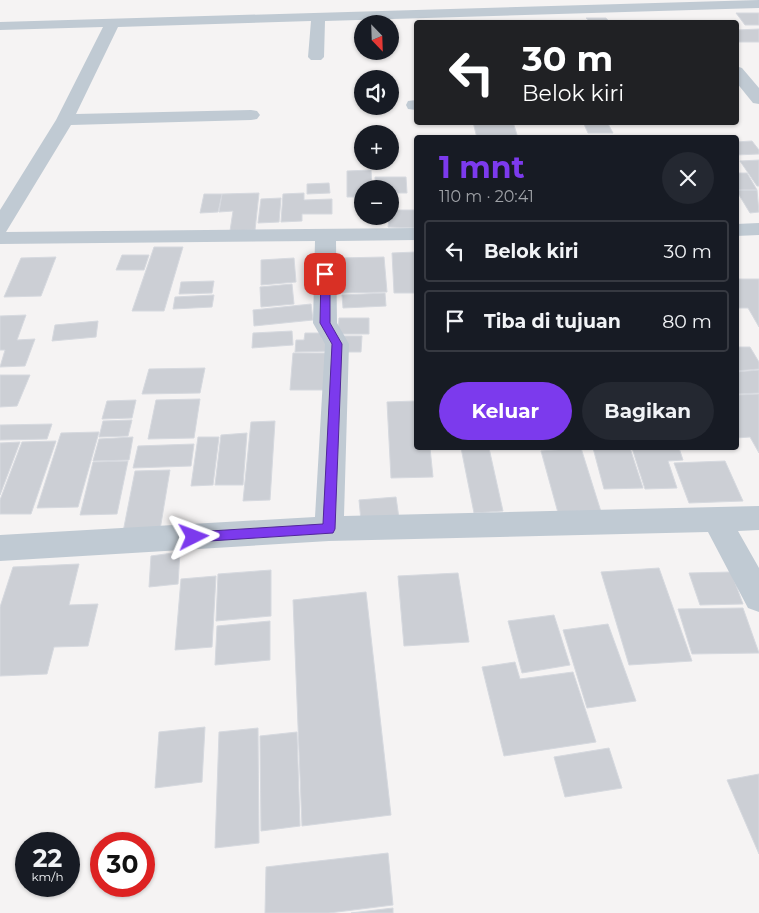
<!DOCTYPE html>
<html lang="id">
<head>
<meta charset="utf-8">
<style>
  :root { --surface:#171b24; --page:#242831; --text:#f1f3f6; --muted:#9ea1a6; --line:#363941; --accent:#7c3aed }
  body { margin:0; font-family:Montserrat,sans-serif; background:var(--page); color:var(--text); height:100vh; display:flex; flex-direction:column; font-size:19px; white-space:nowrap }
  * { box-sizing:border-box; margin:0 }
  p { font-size:16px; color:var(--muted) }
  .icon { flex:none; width:28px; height:28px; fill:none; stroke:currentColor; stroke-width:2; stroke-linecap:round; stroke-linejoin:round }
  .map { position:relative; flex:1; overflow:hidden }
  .sheet { position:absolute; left:414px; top:135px; width:325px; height:315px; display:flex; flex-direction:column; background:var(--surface); border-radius:5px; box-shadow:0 1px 4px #0004 }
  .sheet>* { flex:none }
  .hud { position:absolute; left:414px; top:20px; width:325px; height:105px; border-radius:5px; box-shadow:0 1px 4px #0004; background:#202124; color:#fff; overflow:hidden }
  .needle { width:32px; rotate:157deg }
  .tools { position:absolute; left:354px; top:15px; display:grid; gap:10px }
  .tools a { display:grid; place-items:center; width:45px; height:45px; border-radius:50%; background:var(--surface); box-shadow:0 1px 4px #0004; font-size:25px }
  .speed { position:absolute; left:15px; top:832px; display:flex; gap:10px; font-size:25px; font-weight:700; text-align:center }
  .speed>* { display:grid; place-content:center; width:65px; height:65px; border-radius:50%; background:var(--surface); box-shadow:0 1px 4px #0004; line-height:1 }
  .speed small { font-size:12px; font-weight:400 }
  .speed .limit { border:8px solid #d22; background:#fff; color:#111 }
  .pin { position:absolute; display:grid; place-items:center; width:42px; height:42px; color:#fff; margin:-21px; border-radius:10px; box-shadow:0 2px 8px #0006 }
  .me { position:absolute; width:55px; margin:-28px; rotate:87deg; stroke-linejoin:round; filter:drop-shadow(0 0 4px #0008) }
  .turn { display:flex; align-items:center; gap:18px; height:105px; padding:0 25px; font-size:22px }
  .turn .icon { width:65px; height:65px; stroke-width:2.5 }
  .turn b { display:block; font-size:35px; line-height:42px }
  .round { display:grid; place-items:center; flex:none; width:52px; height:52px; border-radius:26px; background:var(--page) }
  .summary { display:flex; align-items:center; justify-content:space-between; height:85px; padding:0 25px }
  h1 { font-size:30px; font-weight:700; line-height:38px; color:var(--accent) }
  .action { display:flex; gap:10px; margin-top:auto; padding:10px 25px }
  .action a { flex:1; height:58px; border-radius:30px; background:var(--accent); color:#fff; font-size:20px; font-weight:700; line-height:58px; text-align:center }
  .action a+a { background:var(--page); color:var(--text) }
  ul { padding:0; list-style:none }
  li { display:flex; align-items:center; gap:15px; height:62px; margin:0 10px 8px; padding:0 15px; border:2px solid var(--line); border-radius:5px }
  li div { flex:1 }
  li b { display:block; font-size:19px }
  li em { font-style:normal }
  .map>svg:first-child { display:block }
  .building { fill:#cccfd5; stroke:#d6d9df }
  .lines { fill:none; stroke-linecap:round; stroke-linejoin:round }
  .minor { fill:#c0cad3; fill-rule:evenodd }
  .route { fill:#7c3aed; stroke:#51269a }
</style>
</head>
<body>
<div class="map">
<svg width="759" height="913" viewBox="0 0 759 913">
  <rect width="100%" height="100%" fill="#f5f3f3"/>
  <path class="building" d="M 736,13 L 759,13 L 759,25 L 745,25 Z
    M 586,18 L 606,18 L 610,22 L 590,22 Z
    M 759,29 L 759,42 L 736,42 L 736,30 Z
    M 473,122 L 513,122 L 518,138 L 477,138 Z
    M 583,122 L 607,122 L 613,133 L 588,133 Z
    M 752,141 L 759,150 L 759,154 L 736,155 L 736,142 Z
    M 759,160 L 759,186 L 757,186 L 740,161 Z
    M 371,170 L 372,189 L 362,189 L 362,197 L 347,197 L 347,171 Z
    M 736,173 L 747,173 L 757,190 L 736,190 Z
    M 375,177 L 406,177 L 407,193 L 390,193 L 390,189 L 375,189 Z
    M 329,183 L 330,193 L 307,194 L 307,184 Z
    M 736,190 L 757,190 L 759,212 L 750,213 Z
    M 259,193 L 255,230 L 230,231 L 233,211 L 219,212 L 222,194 Z
    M 304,193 L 304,200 L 332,199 L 332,214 L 302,214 L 302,221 L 281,222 L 283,194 Z
    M 204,194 L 222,194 L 218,212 L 200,213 Z
    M 281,198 L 279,222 L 258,223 L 261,199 Z
    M 390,210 L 416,210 L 416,228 L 388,227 Z
    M 154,247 L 183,247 L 164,311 L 132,311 Z
    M 416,252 L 416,293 L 394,293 L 392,253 Z
    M 122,255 L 149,255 L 144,270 L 116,270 Z
    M 56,257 L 41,296 L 4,297 L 21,258 Z
    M 384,257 L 387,292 L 340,293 L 340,258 Z
    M 294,258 L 296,282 L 261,285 L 261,260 Z
    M 736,279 L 759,279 L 759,327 L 748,308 L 736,308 Z
    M 214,281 L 212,293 L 179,294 L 181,282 Z
    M 292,284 L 294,304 L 261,307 L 260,287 Z
    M 385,293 L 386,306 L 343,308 L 342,295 Z
    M 214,295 L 212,307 L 173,309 L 175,297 Z
    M 311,304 L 313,320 L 254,326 L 253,310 Z
    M 26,315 L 17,340 L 35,339 L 25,366 L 0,367 L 5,350 L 0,350 L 0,316 Z
    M 339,318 L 369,318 L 369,334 L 338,334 Z
    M 98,321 L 96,337 L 52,341 L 55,325 Z
    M 292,331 L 293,345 L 252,348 L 253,333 Z
    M 305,333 L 323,333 L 322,339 L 334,339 L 334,351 L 295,352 L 296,340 L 304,340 Z
    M 340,336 L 362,336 L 361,352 L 339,352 Z
    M 736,347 L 750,347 L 759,362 L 759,369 L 736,371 Z
    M 293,353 L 331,353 L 330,390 L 290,390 Z
    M 205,368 L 200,393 L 142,394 L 149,369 Z
    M 759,370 L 759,393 L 737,394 L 736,372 Z
    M 0,375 L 30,375 L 17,406 L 0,407 Z
    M 759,394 L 759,453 L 750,437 L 736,438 L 736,395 Z
    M 200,399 L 194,438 L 148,439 L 156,400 Z
    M 136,400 L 132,418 L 102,419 L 107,401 Z
    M 416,401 L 416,448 L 442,448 L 430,448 L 433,477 L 391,478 L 387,402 Z
    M 132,420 L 128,436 L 99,437 L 103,421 Z
    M 275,421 L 270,500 L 243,501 L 251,422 Z
    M 52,424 L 47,439 L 0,440 L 0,425 Z
    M 99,432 L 78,507 L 37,508 L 61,433 Z
    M 247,433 L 243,485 L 215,485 L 221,435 Z
    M 133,437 L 129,460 L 93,461 L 99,439 Z
    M 198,437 L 219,437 L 213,485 L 191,486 Z
    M 56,441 L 31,514 L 0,514 L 0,500 L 22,442 Z
    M 20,442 L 0,495 L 0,443 Z
    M 194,444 L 191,466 L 133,468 L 138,446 Z
    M 461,448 L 489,448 L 503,511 L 474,513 Z
    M 581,448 L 603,518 L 560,520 L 541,451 Z
    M 593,448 L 630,448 L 643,488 L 604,489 Z
    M 632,448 L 679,448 L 683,460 L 668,461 L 677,488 L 645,489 Z
    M 128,461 L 117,514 L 80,515 L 93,462 Z
    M 725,461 L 743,501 L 689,503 L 674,463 Z
    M 170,470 L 160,530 L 123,532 L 135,471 Z
    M 396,497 L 399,518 L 361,521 L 359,500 Z
    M 180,552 L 178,584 L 149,587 L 151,556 Z
    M 79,564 L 69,605 L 98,604 L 88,646 L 54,647 L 47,674 L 0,676 L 0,607 L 13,567 Z
    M 659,568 L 692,661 L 629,665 L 601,572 Z
    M 271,570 L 271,616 L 216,621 L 218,574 Z
    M 731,572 L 743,604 L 700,605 L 689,573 Z
    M 458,573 L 469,642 L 404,646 L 398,576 Z
    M 216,576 L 212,647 L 175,650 L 181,579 Z
    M 366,592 L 391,815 L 302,826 L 293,600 Z
    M 743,608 L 759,653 L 692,654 L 678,609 Z
    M 554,615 L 570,665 L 522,673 L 508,621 Z
    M 270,621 L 270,660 L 215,665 L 217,626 Z
    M 608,624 L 636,701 L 587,708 L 563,630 Z
    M 515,662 L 520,679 L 573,672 L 596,742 L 504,756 L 482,667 Z
    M 205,727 L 202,782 L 155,788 L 159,732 Z
    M 258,728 L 259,843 L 215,848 L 219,732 Z
    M 297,732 L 300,826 L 261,831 L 260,736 Z
    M 609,748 L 622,788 L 565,797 L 554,757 Z
    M 759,774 L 759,854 L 727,780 Z
    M 388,853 L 393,905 L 329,913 L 265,913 L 266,867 Z
    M 393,908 L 393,913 L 351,913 Z"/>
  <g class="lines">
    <path class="minor" d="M 759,0 L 759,8 L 325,21 L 324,57 L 321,60 L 311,60 L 308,57 L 311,21 L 118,27 L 76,114 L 251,110 L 257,111 L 260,115 L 257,119 L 251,120 L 71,125 L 6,232 L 416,228 L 416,240 L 336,241 L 337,323 L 349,344 L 344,516 L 759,506 L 759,530 L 738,531 L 759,568 L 759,612 L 748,608 L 708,532 L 329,541 L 0,561 L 0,535 L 315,517 L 325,344 L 313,323 L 315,241 L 0,244 L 0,210 L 56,120 L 103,27 L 0,30 L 0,22 Z
      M 736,66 L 742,68 L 759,88 L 759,104 L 753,103 L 736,82 Z
      M 416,100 L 416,110 L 408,109 L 406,105 L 408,101 Z
      M 759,223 L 759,235 L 736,236 L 736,224 Z"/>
  </g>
  <path class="route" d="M 325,271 L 330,274 L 330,323 L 342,344 L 335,529 L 333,533 L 194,542 L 189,541 L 187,537 L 189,533 L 194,532 L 323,524 L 332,344 L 320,323 L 321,274 Z"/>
</svg>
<div class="tools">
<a><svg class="needle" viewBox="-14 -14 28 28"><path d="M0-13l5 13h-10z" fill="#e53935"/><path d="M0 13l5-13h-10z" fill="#9ea1a6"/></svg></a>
<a><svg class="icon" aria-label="sound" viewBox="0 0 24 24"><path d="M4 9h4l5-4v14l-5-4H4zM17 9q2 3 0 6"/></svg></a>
<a>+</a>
<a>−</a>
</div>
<div class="speed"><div>22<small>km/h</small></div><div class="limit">30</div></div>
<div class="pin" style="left:325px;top:274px;background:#d93025"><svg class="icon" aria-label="arrive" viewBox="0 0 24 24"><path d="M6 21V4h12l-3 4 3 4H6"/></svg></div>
<svg class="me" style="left:194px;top:537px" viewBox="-20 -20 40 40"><path d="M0-17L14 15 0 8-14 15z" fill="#7c3aed" stroke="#fff" stroke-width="4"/></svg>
<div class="hud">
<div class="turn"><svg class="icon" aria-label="left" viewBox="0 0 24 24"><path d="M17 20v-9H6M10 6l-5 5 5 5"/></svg><div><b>30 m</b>Belok kiri</div></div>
</div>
<section class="sheet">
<div class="summary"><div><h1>1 mnt</h1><p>110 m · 20:41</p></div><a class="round"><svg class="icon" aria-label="close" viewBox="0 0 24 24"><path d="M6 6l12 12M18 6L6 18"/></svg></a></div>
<ul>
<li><svg class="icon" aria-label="left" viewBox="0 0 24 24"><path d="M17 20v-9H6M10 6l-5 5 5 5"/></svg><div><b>Belok kiri</b></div><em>30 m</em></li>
<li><svg class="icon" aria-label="arrive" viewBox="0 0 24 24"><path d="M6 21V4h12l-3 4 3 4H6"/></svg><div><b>Tiba di tujuan</b></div><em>80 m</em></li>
</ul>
<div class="action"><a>Keluar</a><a>Bagikan</a></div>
</section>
</div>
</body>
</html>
